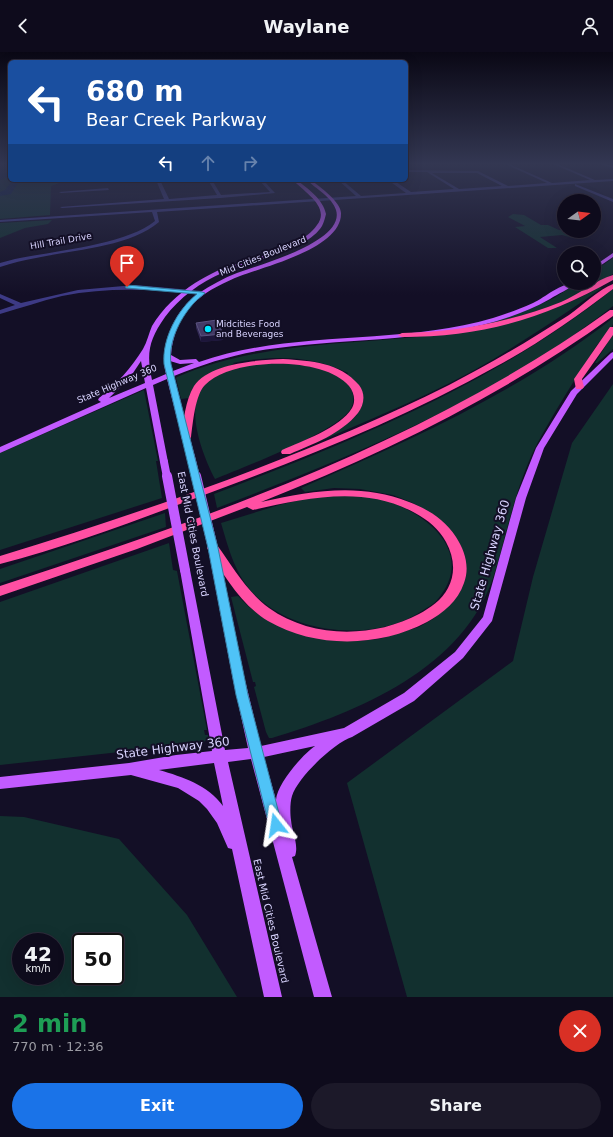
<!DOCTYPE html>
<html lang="en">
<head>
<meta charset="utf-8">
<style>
  :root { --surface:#0e0b1c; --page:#1c1929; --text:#f1f3f6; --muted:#9b9ba3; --line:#2e2b3b; --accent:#1a73e8 }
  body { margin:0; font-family:"DejaVu Sans",sans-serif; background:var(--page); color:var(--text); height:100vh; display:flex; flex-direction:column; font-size:15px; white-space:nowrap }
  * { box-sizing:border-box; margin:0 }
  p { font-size:13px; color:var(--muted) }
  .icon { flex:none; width:22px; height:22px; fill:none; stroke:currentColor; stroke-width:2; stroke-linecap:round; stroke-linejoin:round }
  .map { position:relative; height:945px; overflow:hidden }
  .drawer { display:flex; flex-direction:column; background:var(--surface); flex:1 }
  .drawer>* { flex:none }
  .hud { position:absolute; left:8px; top:8px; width:400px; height:122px; border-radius:6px; box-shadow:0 4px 16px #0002,0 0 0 1px var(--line); background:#1a4fa0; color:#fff; overflow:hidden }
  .needle { width:26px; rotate:75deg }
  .fabs { position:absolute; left:557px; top:142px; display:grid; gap:8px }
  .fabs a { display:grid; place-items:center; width:44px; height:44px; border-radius:50%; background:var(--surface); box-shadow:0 4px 16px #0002,0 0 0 1px var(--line); font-size:20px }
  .speed { position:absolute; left:12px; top:881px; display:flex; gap:8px; font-size:20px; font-weight:700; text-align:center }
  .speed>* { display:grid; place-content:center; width:52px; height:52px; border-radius:50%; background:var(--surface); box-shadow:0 4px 16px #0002,0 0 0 1px var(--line); line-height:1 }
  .speed small { font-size:10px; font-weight:400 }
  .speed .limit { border:2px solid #111; border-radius:6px; background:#fff; color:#111 }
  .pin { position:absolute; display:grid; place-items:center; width:34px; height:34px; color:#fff; margin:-41px -17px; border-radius:50% 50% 50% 0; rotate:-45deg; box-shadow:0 0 4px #0007 }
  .pin .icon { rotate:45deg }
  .me { position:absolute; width:44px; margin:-22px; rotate:345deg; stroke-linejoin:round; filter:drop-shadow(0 0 3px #0008) }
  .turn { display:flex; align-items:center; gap:14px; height:84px; padding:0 12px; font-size:18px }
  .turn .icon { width:52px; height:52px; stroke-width:2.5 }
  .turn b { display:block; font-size:28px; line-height:34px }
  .lanes { display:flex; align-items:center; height:38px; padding:0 12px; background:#0003; justify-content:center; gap:20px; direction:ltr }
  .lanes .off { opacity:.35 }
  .round { display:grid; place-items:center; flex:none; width:42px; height:42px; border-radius:21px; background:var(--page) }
  .headline { display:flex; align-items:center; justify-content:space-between; height:68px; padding:0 12px }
  h1 { font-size:24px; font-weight:800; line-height:30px; color:#1e9e55 }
  .action { display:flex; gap:8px; margin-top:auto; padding:8px 12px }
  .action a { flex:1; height:46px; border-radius:24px; background:var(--accent); color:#fff; font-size:16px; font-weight:800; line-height:46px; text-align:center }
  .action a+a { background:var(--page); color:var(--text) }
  header { display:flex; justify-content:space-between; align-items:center; height:52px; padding:0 12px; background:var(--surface); font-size:18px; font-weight:800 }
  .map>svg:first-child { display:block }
  .green { fill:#12302f; fill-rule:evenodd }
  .water { fill:#0a1f44 }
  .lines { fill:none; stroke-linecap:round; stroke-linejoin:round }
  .river { fill:#0a1f44; fill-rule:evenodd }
  .minor { fill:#3d3a85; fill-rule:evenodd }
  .major { fill:#c25bff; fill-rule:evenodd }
  .highway { fill:#ff4fa3; fill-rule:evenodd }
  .major-bridge-far1 { stroke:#c25bff; stroke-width:8 }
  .major-bridge { stroke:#c25bff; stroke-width:10 }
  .wall { fill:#312854 }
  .shaded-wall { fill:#1d163a }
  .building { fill:#433a66; stroke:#5a527e }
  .route { fill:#4fc3f7; stroke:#337fa1 }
  .poi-dot { fill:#00e5ff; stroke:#130f26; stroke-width:1.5 }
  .labels { text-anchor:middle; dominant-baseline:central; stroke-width:4; stroke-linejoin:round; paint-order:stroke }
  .far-street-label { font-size:9px; fill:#d9d4ff; stroke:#130f26 }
  .far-poi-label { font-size:9px; fill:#d9d4ff; stroke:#130f26; text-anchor:start }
  .street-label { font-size:10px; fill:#d9d4ff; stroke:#130f26 }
  .near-street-label { font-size:12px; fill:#d9d4ff; stroke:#130f26 }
</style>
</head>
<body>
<header><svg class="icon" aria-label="back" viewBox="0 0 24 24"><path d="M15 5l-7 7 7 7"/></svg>Waylane<svg class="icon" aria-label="person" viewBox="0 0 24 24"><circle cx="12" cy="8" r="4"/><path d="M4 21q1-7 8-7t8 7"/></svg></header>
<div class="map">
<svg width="613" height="945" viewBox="0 0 613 945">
  <rect width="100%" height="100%" fill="#130f26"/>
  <path class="green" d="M 0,111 L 10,111 L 10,128 L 67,128 L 51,134 L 50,163 L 0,167 Z
    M 513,162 L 524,163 L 541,173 L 548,173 L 559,178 L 586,179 L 573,186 L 562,183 L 540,185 L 557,196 L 548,196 L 515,175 L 525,174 L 508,165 Z
    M 52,168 L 48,172 L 25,176 L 0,186 L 0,171 Z
    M 613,206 L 613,222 C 599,230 585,240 570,246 C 544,258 516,266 488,272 L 487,271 L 530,257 L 554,246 L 577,231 L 594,231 L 594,219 Z
    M 599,235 L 602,236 C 566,261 530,285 492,308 C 436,341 375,365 316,391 C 328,383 357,370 361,355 C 363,350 361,342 361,336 L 347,323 L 348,321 C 312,303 271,303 233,311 L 234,312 C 216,318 193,327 189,346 L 181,347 L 176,326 L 177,325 C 253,292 335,293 416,285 C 438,283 460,279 482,275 C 523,268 563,257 599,235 Z
    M 613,237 L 613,254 C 496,346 355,403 217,456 L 214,442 C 353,389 496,331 613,237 Z
    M 613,266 C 613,268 613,270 613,272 C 611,279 599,289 595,296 C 577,324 559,352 543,381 C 517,426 509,474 494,523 C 464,617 358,660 272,686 L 269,686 L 266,680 L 254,635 L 256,634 L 255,630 L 253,630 L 231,545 L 238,544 L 248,554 L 262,565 L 358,589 L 379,587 L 419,575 L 433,567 L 447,555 L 465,517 L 434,463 L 413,451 L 393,443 L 360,437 L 334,436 L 305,440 L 301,436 C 410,388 519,340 613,266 Z
    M 613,282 L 613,297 L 597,311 L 595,311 Z
    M 280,311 C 301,313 337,315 350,335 C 354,342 355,350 350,358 C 334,381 244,415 215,427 C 203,404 183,354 205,332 C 212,325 223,320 232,317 C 247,312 264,312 280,311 Z
    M 613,332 L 613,945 L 407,945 L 347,731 L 513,609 L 533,525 L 572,391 Z
    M 144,338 L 158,409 L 156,409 L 162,446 L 0,498 L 0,401 Z
    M 321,443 C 343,444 366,442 387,449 C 430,463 476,503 437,548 C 434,552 429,554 425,557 C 379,590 300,584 258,546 C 236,526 229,498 221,471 L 279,453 Z
    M 165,461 L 166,475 L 0,531 L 0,517 Z
    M 169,491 L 173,518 L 177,519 L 207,678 L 204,678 L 205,683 L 208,683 L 208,686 L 203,691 L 0,713 L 0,550 Z
    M 0,764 L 24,765 L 119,787 L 187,863 L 237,945 L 0,945 ZM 21,890 L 55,890 L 55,924 L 21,924 ZM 81,890 L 115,890 L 115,924 L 81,924 Z"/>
  <path class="water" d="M 0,111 L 10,111 L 10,124 L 0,128 Z"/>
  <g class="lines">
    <path class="river" d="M 13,128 L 32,128 L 28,130 L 18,131 L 11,142 L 0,144 L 0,140 L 5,138 Z"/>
    <path class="minor" d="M 503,111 L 507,111 L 552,131 L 590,128 L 551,111 L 555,111 L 595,128 L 613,127 L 613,129 L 157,160 L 159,170 C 130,195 72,198 36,206 C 24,208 12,211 0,215 L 0,211 L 15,207 C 53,199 126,193 155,169 L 152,160 L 0,170 L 0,168 L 356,144 L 338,128 L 342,128 L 361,144 L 406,141 L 388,128 L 393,128 L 411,140 L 454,137 L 427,120 L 406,120 L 406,118 L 478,119 L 508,134 L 547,131 ZM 432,121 L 477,121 L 502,134 L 459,137 Z
      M 598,111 L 602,111 L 613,114 L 613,116 Z
      M 156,128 L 160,128 L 169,147 L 217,143 L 208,128 L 212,128 L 221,143 L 270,140 L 259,128 L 263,128 L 275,141 L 220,146 L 62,156 L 60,155 L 164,147 Z
      M 575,132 L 613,147 L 613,150 L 575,134 Z
      M 108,136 L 109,138 L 61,141 L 59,140 Z
      M 135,233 L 202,239 L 205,241 L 202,243 C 154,237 109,235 62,244 C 41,249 21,256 0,262 L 0,258 L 15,253 L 0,246 L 0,242 L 21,251 L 78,238 Z"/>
    <path class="major" d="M 293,128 L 297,128 C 308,137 323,147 326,162 C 325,166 324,170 322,174 C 307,199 248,209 222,221 C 201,230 179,246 165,265 C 149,288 146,301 152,328 L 166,322 C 162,306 164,294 170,279 C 176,264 186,250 199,241 C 211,233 224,226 237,221 C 258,213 346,190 336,158 C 332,145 316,137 307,128 L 311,128 C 320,135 341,150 341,161 C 342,196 266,214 240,224 C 225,230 208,238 196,249 C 181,262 172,284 171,303 L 180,308 L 196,307 L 199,310 C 294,277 397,294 493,266 C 506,262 520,257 533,251 C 546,245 560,231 576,231 C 569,237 558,242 550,247 C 470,292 367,284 278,296 C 242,300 208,310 174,324 L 195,405 L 194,407 L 191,408 L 187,405 L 167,327 L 153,333 L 168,410 L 167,412 L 164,413 L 160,410 L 146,336 L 0,401 L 0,395 L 101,350 L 98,348 L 99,346 C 117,332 131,316 143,297 C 147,290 149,281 152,274 C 162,257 178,242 195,231 C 202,227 210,222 219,218 C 246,207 300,198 317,173 C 331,155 304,140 293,128 ZM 141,309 L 145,331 L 109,346 L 129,327 ZM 170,309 L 180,312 L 194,311 L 173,319 Z
      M 613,201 L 613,205 L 594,218 L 594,214 Z
      M 613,300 L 613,306 L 577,342 L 544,396 L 526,446 L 492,569 L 463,606 L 414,649 L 352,685 C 334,691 298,725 292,744 C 290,750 290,762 291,768 C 292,780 299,793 295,804 L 292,805 L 332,945 L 314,945 L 251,707 L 228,710 L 282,945 L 264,945 L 232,797 L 228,796 L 217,771 L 207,757 L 199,749 L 178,736 L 131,723 L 0,737 L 0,725 L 129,711 L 176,703 L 212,699 L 180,518 L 181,516 L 189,516 L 190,518 L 225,698 L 248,696 L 233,628 L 208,496 L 213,493 L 218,496 L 245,628 L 261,694 L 344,676 L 404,641 L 455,600 L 483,565 L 516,446 L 536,396 L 571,339 L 611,301 ZM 315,694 C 302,703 277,732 276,748 L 264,705 ZM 214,711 L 223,754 C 208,733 183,725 159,718 Z"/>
    <path class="highway" d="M 613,223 L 613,228 C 544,267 481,285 402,285 L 398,283 L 402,281 C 457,280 510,270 561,250 C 578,243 596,228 613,223 Z
      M 613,232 L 613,237 C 576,265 538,292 497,314 C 401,368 299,408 196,446 C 132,470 66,495 0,512 L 0,504 C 153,457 306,404 449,333 C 490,312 530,288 569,263 C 582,254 599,237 613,232 Z
      M 610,258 L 613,258 L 613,264 C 505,342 385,401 261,450 C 311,439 359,430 409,450 C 428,457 445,468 456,485 C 465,499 470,515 464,531 C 458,549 443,561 427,570 C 380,595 316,597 268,569 C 240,552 224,523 207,496 L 209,493 L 217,493 C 233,515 247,540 269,556 C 312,587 374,586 419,562 C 430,556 442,548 448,536 C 456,521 454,505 446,490 C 439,477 428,468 415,461 C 364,433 307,446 253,458 L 247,455 L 137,497 L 0,544 L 0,534 C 212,465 427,389 610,258 Z
      M 610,275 L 613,275 L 613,283 L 582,327 L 584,335 L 582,337 L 576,337 L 574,327 Z
      M 283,307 C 312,309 339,310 359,333 C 366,342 364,353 358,361 C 341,382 313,392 290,402 L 282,402 L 281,400 L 282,398 C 302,389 340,376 352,356 C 356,349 354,340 349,334 C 324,304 232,305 205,333 C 195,343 193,371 191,385 L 190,387 L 182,387 L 181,385 C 184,368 185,349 194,334 C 209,311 258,308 283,307 Z"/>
    <path class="major-bridge-far1" d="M 191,405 L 196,425
      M 164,410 L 167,425"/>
    <path class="major-bridge" d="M 167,424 L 185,518
      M 196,424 L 213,496"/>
  </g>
  <path class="wall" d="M 196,271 L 223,282 L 223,288 L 201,290 L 196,276 Z"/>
  <path class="shaded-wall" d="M 223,282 L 223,288 L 201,290 L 201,284 Z"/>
  <path class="building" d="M 217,268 L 223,282 L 201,284 L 196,271 Z"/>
  <linearGradient id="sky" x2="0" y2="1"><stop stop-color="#0a0815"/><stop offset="0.46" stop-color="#333752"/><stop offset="1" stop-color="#333752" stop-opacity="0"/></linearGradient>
  <rect width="613" height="243" fill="url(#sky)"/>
  <path class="route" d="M 127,233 L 202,240 L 205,241 C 201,245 196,248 193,252 C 179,268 168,291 171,312 L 218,496 L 248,643 L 282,773 L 280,778 L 276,780 L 271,778 L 269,773 L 236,643 L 208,496 L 164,312 C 162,287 177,258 197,242 L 126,236 L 125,235 Z"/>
  <circle class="poi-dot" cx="208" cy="277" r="4"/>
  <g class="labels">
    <g class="far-street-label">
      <text transform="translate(61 189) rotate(-10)">Hill Trail Drive</text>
      <text transform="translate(263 204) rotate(-22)">Mid Cities Boulevard</text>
      <text transform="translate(117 332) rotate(-23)">State Highway 360</text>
    </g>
    <g class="far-poi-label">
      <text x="216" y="272">Midcities Food<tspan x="216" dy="10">and Beverages</tspan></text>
    </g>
    <g class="street-label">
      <text transform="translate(193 482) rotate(79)">East Mid Cities Boulevard</text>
      <text transform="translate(271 869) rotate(77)">East Mid Cities Boulevard</text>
    </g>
    <g class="near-street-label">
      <text transform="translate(490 503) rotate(-74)">State Highway 360</text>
      <text transform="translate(173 696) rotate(-7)">State Highway 360</text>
    </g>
  </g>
</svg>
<div class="fabs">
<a><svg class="needle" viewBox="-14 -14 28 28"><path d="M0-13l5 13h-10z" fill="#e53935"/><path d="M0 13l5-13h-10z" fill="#9b9ba3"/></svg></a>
<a><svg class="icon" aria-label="search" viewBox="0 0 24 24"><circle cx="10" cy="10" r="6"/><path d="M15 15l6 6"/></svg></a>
</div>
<div class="speed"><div>42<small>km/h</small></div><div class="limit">50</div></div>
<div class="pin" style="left:127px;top:235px;background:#d93025"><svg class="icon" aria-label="arrive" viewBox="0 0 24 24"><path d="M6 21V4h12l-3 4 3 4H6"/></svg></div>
<svg class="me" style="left:276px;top:773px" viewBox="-20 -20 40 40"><path d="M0-17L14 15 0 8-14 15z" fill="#4fc3f7" stroke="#fff" stroke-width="4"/></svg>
<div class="hud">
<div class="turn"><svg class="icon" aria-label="left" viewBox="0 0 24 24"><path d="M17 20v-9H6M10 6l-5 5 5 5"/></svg><div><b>680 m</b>Bear Creek Parkway</div></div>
<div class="lanes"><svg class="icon" aria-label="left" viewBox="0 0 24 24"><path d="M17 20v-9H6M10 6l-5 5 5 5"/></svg><svg class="icon off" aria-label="ahead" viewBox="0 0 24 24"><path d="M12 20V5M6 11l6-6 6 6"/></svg><svg class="icon off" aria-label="right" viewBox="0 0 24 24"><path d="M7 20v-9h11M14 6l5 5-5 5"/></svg></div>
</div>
</div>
<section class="drawer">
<div class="headline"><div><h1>2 min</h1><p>770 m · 12:36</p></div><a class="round" style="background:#d93025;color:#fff"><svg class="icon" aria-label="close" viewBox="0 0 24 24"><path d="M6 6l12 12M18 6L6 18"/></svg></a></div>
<div class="action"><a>Exit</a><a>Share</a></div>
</section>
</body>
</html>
